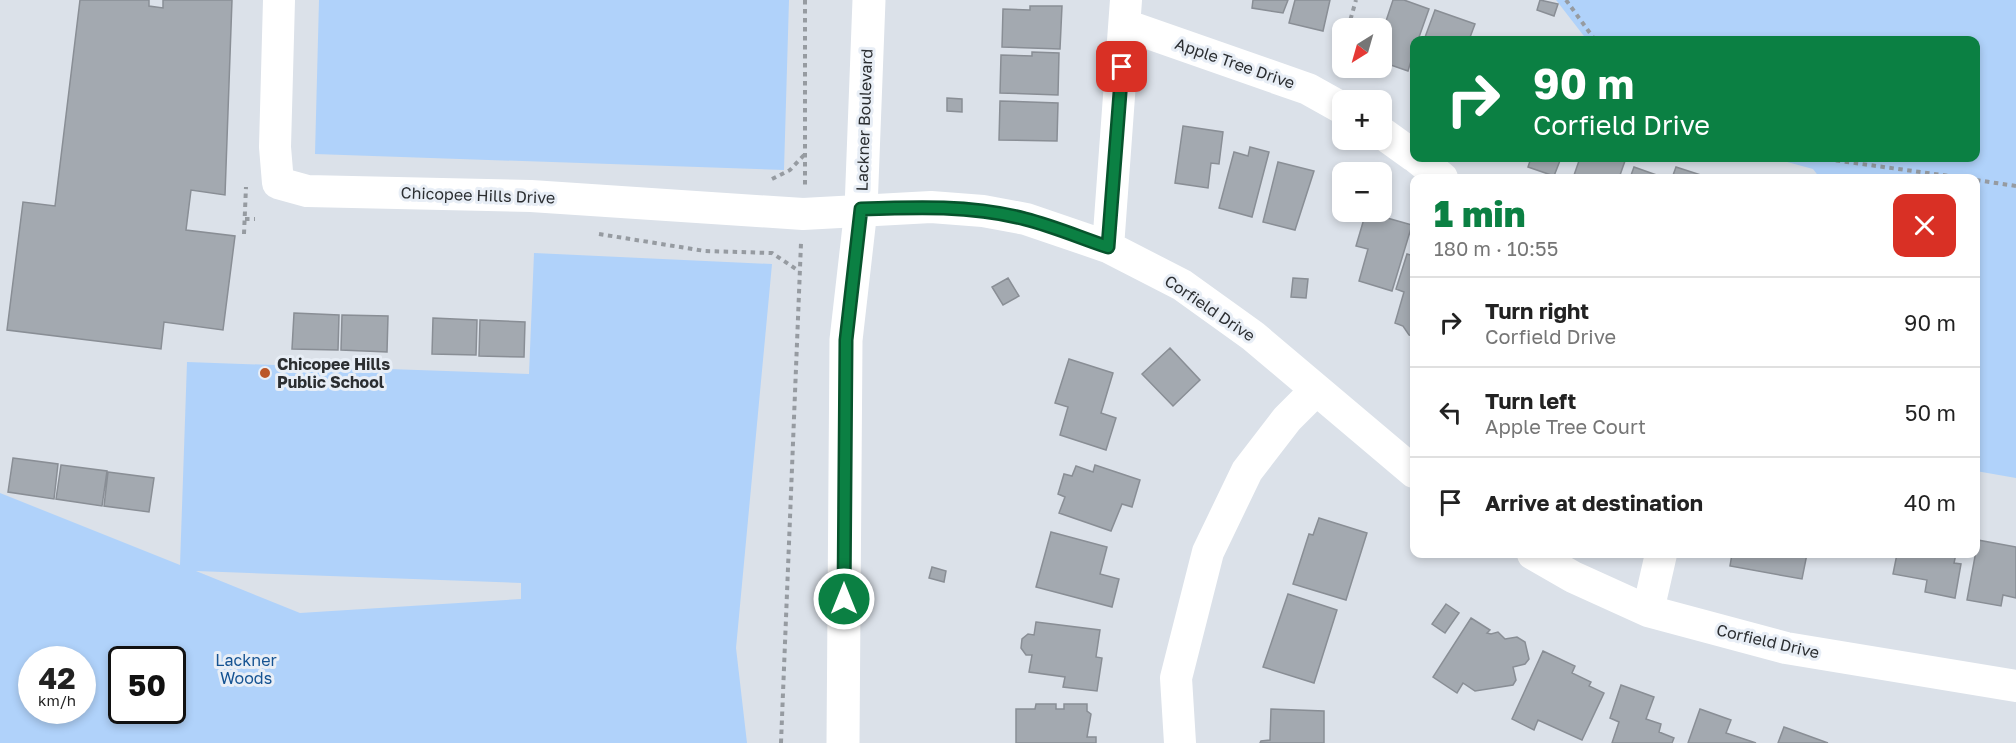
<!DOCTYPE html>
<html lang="en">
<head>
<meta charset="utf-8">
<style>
  :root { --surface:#fff; --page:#f6f6f6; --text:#222; --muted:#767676; --line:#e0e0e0; --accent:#0b8043 }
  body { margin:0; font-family:"Golos Text",sans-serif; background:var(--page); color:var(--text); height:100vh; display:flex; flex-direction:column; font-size:22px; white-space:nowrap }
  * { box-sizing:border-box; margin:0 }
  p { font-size:20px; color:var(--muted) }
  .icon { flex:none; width:33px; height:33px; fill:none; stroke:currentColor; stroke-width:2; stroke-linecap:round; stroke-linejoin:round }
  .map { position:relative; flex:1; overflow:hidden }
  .details { position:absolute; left:1410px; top:174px; width:570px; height:384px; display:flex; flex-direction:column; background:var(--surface); border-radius:12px; box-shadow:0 3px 9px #0003 }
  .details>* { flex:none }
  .hud { position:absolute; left:1410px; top:36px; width:570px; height:126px; border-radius:12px; box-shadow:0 3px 9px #0003; background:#0b8043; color:#fff; overflow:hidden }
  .needle { width:39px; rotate:217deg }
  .buttons { position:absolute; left:1332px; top:18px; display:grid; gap:12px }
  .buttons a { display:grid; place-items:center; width:60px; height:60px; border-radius:12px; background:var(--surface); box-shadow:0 3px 9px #0003; font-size:30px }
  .speed { position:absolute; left:18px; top:646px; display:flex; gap:12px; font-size:30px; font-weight:700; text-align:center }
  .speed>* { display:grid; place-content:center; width:78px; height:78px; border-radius:50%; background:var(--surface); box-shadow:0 3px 9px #0003; line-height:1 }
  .speed small { font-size:15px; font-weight:400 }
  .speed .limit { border:3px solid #111; border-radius:9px; background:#fff; color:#111 }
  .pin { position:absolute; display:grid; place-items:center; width:51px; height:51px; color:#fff; margin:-26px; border-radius:12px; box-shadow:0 3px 9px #0006 }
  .me { position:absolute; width:66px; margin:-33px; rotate:0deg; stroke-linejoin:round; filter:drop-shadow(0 0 4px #0008) }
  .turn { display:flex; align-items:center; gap:21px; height:126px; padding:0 24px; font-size:27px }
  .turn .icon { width:78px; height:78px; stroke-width:2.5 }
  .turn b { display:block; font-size:42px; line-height:51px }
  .round { display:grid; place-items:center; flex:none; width:63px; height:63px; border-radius:12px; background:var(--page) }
  .headline { display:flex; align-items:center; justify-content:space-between; height:102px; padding:0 24px }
  h1 { font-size:36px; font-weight:800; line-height:45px; color:var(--accent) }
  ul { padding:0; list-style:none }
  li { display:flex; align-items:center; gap:18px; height:90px; padding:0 24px; border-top:2px solid var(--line) }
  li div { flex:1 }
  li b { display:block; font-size:22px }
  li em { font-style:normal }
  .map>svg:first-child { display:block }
  .green { fill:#b0d2fa; fill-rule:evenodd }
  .building { fill:#a3a9b0; stroke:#898e95; stroke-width:1.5 }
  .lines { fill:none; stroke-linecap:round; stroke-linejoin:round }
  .path { stroke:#969ba1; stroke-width:4; stroke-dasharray:4.5 4.5; stroke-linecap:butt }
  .minor { stroke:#fff; stroke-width:32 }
  .secondary { stroke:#fff; stroke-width:33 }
  .route-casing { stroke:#07532c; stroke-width:15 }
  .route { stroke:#0b8043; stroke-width:10 }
  .poi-dot { fill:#bb5627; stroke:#e8eef6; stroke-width:2 }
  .labels { text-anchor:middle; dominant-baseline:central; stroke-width:6; stroke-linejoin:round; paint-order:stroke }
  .street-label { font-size:16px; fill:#2b2e31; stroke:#e8eef6 }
  .poi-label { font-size:16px; font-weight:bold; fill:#2b2e31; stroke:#e8eef6; text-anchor:start }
  .park-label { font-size:16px; fill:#155392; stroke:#e8eef6 }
</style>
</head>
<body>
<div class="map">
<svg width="2016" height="743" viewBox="0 0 2016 743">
  <rect width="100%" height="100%" fill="#dbe1e9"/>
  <path class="green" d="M 319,0 L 789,0 L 784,170 L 315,154 Z
    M 1556,0 L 2016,0 L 2016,478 L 1976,471 L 1976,178 L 1820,178 L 1813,169 L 1772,158 L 1976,158 L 1976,40 L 1587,40 Z
    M 534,253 L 772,264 L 736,648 L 747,743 L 0,743 L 0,493 L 180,565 L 187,362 L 529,374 ZM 196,571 L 521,583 L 521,599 L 300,613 ZM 32,660 L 82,660 L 82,711 L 32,711 ZM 122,660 L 172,660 L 172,711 L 122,711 Z"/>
  <path class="building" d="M 80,0 L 149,0 L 149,6 L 163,8 L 163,0 L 232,0 L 225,195 L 191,190 L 186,230 L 235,236 L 223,330 L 164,322 L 161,349 L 7,330 L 23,202 L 55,206 Z
    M 1253,0 L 1288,0 L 1283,13 L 1252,8 Z
    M 1295,0 L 1330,0 L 1323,31 L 1289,23 Z
    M 1393,0 L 1404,0 L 1429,9 L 1418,40 L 1414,40 L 1414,51 L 1408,71 L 1382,62 L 1382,33 Z
    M 1540,0 L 1558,4 L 1554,16 L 1537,10 Z
    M 1030,6 L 1062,6 L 1060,49 L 1002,47 L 1003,9 L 1030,10 Z
    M 1435,10 L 1475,24 L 1469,40 L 1424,40 Z
    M 1032,52 L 1059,53 L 1058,95 L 1000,93 L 1001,55 L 1032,56 Z
    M 947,98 L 962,99 L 962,112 L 947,111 Z
    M 1000,101 L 1058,103 L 1057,141 L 999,140 Z
    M 1183,126 L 1223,132 L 1219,164 L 1211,163 L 1208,188 L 1175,183 Z
    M 1250,147 L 1269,152 L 1252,217 L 1219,208 L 1234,152 L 1248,156 Z
    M 1531,158 L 1561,158 L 1554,176 L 1528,167 Z
    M 1580,158 L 1626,158 L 1619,178 L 1573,178 Z
    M 1278,162 L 1314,171 L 1295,230 L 1263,222 Z
    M 1634,167 L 1665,178 L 1630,178 Z
    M 1676,167 L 1710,178 L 1672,178 Z
    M 1366,212 L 1412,225 L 1392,291 L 1359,281 L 1368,249 L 1356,246 Z
    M 1407,254 L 1414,256 L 1414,337 L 1409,335 L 1403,326 L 1395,323 L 1404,292 L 1396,289 Z
    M 1008,278 L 1019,296 L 1003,305 L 992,287 Z
    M 1293,278 L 1308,279 L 1306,298 L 1291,297 Z
    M 294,313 L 339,315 L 338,350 L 292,349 Z
    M 342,315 L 388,316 L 387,352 L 341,350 Z
    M 433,318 L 477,320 L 476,355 L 432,354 Z
    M 480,320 L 525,322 L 524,357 L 479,356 Z
    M 1170,348 L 1200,380 L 1173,406 L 1142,374 Z
    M 1069,359 L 1113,373 L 1101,413 L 1116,418 L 1106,450 L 1060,435 L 1068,407 L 1055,403 Z
    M 13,458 L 58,464 L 54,499 L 8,492 Z
    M 61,465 L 107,471 L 102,506 L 56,499 Z
    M 1095,465 L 1140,480 L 1132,507 L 1122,504 L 1111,531 L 1059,513 L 1065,497 L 1058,494 L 1064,474 L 1072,476 L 1076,466 L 1093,472 Z
    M 108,472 L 154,478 L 149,512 L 104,506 Z
    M 1319,518 L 1367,533 L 1346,600 L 1293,584 L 1309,534 L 1313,535 Z
    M 1051,532 L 1107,547 L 1100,574 L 1119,579 L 1112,607 L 1036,587 Z
    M 1978,540 L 2016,547 L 2016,598 L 2003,595 L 2001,606 L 1967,600 Z
    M 1732,554 L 1807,554 L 1802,579 L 1730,566 Z
    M 1897,554 L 1956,554 L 1954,563 L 1961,564 L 1955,598 L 1925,592 L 1927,580 L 1893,574 Z
    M 932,567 L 946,571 L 944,582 L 929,578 Z
    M 1288,594 L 1337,610 L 1314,683 L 1263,667 Z
    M 1446,604 L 1459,613 L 1445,633 L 1432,624 Z
    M 1471,618 L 1490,630 L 1487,633 L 1491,634 L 1498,632 L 1505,639 L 1517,637 L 1525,642 L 1529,659 L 1525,664 L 1513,667 L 1516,680 L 1513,685 L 1475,691 L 1463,683 L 1457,693 L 1433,677 Z
    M 1036,622 L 1100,630 L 1096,657 L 1102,658 L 1097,691 L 1063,687 L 1065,677 L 1029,672 L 1032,655 L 1026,655 L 1021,648 L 1022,639 L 1028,634 L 1034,635 Z
    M 1543,651 L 1575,666 L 1572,673 L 1591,682 L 1589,686 L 1604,693 L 1582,740 L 1538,720 L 1534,730 L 1512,719 Z
    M 1621,685 L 1654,697 L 1646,719 L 1661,724 L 1659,732 L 1674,738 L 1672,743 L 1612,743 L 1619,722 L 1610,718 Z
    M 1036,704 L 1056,704 L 1056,709 L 1064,709 L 1064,704 L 1087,704 L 1087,711 L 1091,714 L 1087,737 L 1096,737 L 1096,743 L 1016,743 L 1016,709 L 1035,709 Z
    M 1271,709 L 1324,711 L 1324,743 L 1260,743 L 1261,741 L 1270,740 Z
    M 1700,709 L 1731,720 L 1726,733 L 1756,743 L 1688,743 Z
    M 1784,727 L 1828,743 L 1778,743 Z"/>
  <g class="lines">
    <path class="path" d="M 805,0 L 805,185
      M 1566,0 L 1595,40
      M 1348,28 L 1356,0
      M 1818,158 L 1964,178
      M 772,179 L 790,170 L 806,153
      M 1976,180 L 2016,186
      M 245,219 L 255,219
      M 244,234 L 246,187
      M 599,234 L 705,251 L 772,253 L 799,271
      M 781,743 L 801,243"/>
    <path class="minor" d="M 279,0 L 275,147 L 278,183 L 307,191 L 531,196 L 803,214 L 931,207 L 983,211 L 1026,219 L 1108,247 L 1182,285 L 1253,336 L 1414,472
      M 1125,25 L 1308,89 L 1342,108
      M 1382,133 L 1414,156
      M 1417,158 L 1442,178
      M 1108,247 L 1126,0
      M 1533,554 L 1573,577 L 1648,611 L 1786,648 L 2016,686
      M 1648,611 L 1661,554
      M 1180,743 L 1176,678 L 1208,552 L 1247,471 L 1287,419 L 1315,391"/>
    <path class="secondary" d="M 843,743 L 846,340 L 861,209 L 869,0"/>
  </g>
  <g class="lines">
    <g class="route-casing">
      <path id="route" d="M 844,599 L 846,340 L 861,209 C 916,207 972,205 1025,219 C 1053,226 1081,238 1108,247 L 1122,67"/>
    </g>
    <use href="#route" class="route"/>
  </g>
  <circle class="poi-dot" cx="265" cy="373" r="6"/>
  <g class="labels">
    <g class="street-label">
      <text transform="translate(1235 63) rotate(19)">Apple Tree Drive</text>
      <text transform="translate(864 120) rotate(-88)">Lackner Boulevard</text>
      <text transform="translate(478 195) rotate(2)">Chicopee Hills Drive</text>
      <text transform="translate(1210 308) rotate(34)">Corfield Drive</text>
      <text transform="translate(1768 641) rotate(13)">Corfield Drive</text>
    </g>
    <g class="poi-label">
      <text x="277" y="364">Chicopee Hills<tspan x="277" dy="18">Public School</tspan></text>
    </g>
    <g class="park-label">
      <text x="246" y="660">Lackner<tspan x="246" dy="18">Woods</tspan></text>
    </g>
  </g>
</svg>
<div class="buttons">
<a><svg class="needle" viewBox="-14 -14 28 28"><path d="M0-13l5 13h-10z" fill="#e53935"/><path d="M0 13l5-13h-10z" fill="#767676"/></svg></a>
<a>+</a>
<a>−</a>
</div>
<div class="speed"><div>42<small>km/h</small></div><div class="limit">50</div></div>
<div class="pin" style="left:1122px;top:67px;background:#d93025"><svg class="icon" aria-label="arrive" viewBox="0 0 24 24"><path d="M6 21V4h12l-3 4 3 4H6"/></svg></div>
<svg class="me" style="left:844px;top:599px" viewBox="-20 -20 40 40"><circle r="17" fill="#0b8043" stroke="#fff" stroke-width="3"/><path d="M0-11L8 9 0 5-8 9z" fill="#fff"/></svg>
<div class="hud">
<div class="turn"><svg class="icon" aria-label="right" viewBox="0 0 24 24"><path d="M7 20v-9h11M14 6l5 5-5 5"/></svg><div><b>90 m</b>Corfield Drive</div></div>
</div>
<section class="details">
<div class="headline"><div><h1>1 min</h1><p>180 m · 10:55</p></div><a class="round" style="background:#d93025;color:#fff"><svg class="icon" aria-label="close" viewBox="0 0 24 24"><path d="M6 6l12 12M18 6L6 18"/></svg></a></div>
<ul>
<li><svg class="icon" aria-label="right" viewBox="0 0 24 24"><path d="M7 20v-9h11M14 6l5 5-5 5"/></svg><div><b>Turn right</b><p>Corfield Drive</p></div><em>90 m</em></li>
<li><svg class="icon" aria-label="left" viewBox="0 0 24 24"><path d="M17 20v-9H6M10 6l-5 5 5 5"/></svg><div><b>Turn left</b><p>Apple Tree Court</p></div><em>50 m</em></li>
<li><svg class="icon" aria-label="arrive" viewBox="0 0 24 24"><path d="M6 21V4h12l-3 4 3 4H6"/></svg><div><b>Arrive at destination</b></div><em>40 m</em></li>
</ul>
</section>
</div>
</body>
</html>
